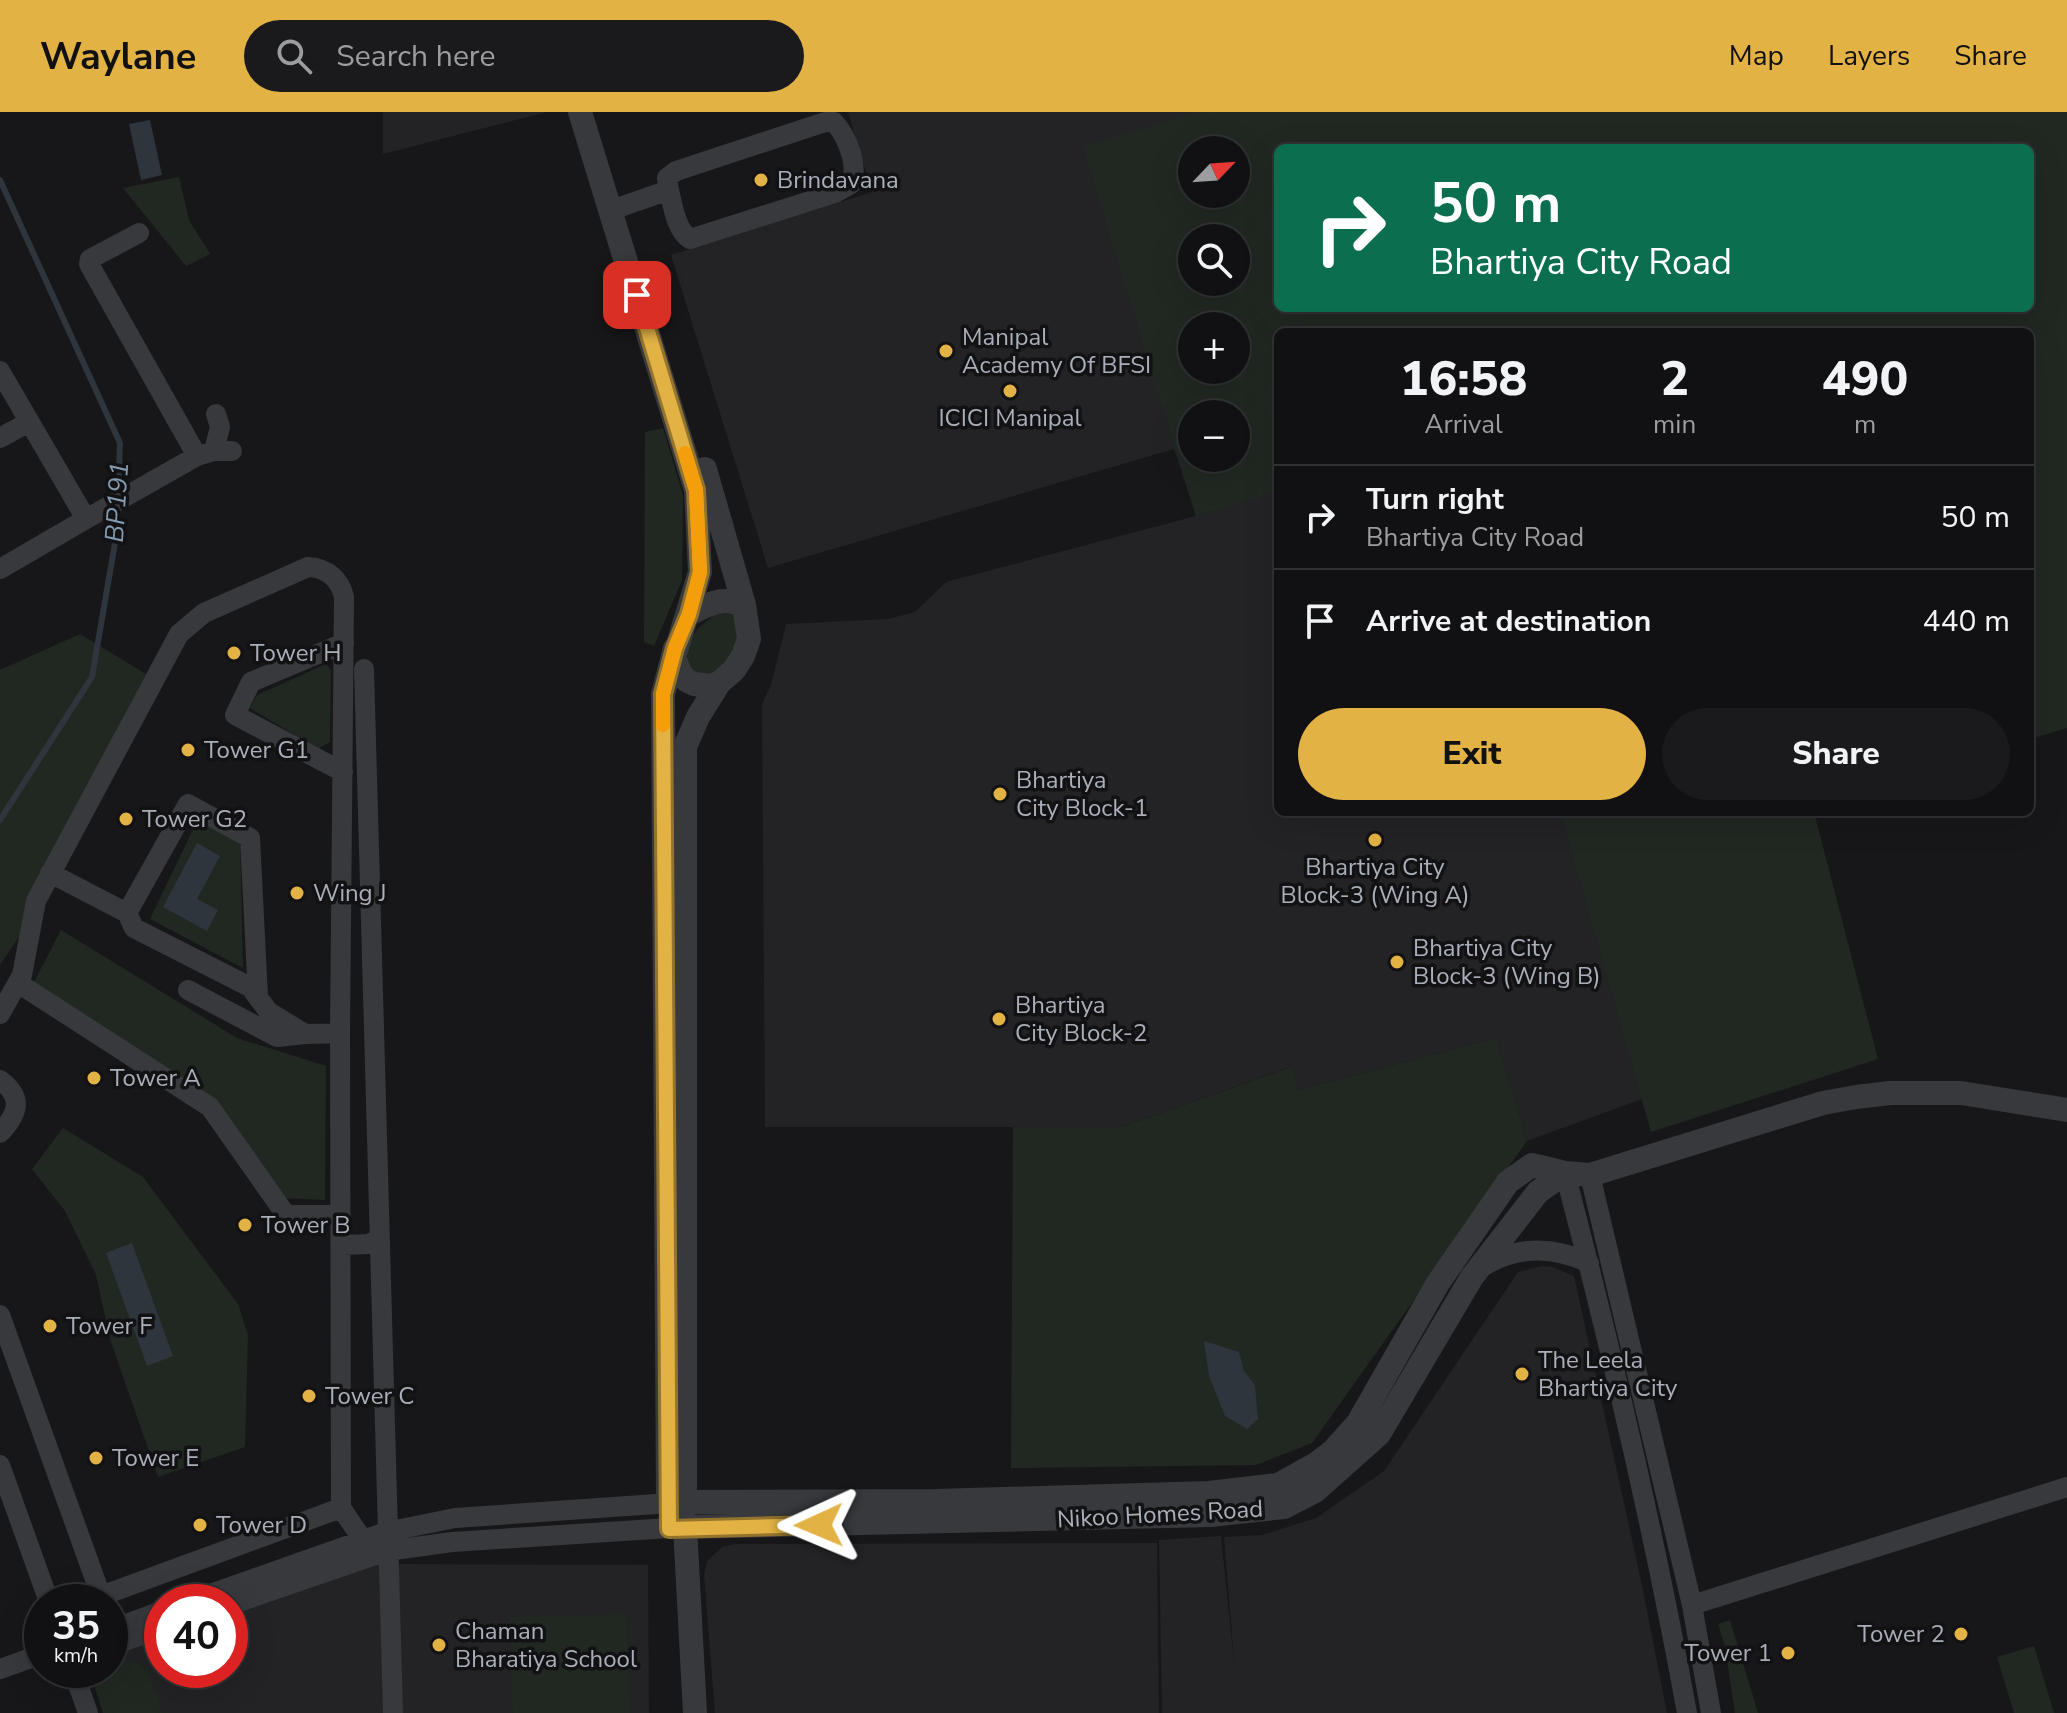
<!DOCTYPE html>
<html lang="en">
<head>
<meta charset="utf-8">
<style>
  :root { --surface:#111113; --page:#1a1a1c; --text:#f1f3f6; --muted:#9c9da0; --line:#303133; --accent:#e3b245 }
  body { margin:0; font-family:"Nunito Sans",sans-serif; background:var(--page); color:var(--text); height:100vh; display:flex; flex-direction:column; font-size:30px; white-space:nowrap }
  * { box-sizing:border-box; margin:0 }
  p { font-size:26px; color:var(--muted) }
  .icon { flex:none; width:44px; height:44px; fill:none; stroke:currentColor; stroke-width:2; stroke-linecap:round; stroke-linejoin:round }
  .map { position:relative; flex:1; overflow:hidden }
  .side { position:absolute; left:1274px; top:216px; width:760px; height:488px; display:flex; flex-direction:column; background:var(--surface); border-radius:12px; box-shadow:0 8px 32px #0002,0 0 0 2px var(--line) }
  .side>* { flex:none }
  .hud { position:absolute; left:1274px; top:32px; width:760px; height:168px; border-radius:12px; box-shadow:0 8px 32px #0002,0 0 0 2px var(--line); background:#0b6e4f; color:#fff; overflow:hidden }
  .needle { width:52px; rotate:65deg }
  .tools { position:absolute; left:1178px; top:24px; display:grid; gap:16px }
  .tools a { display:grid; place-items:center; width:72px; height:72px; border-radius:50%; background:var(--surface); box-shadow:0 8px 32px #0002,0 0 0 2px var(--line); font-size:40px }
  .speed { position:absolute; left:24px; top:1472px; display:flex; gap:16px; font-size:40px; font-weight:700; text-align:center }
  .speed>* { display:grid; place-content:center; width:104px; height:104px; border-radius:50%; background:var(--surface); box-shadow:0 8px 32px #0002,0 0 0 2px var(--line); line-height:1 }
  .speed small { font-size:20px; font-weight:400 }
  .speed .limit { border:12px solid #d22; background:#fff; color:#111 }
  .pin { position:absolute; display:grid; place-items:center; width:68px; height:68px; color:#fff; margin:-34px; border-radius:16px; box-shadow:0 4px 12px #0006 }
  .me { position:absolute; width:88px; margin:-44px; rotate:269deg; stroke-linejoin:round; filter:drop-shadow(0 0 6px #0008) }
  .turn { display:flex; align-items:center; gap:28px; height:168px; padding:0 24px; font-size:36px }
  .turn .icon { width:104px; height:104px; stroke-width:2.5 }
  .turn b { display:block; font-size:56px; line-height:68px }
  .eta { display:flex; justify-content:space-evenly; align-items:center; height:136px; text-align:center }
  .eta b { font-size:48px; font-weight:800; line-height:56px }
  .cta { display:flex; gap:16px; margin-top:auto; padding:16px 24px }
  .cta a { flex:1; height:92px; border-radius:48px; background:var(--accent); color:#111; font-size:32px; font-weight:800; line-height:92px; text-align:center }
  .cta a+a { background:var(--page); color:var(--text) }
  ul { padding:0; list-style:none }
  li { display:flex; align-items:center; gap:24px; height:104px; padding:0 24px; border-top:2px solid var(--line) }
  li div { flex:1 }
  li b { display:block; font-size:30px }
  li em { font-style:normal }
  header { display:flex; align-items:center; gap:48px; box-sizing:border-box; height:112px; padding:0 40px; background:var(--accent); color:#111 }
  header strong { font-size:38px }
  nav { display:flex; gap:44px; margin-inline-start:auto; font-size:28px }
  .search { width:560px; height:72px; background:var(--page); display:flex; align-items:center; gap:20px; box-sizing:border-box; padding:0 28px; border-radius:44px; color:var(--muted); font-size:30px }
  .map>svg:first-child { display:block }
  .built { fill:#232326; fill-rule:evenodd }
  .green { fill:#212822; fill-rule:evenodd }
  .water { fill:#2e353c }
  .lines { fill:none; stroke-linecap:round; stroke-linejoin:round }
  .stream { stroke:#2e353c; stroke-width:6 }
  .minor { stroke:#38393d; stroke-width:20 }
  .tertiary { stroke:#38393d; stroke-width:24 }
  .route-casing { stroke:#94742d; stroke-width:20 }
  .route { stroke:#e3b245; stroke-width:14 }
  .slow { stroke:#f59e0b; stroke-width:14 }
  .poi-dot { fill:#e3b245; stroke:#121214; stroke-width:3 }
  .labels { text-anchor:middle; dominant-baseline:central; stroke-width:7; stroke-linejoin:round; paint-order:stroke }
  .poi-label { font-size:24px; fill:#aaaeb8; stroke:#121214; text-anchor:start }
  .street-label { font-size:24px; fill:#aaaeb8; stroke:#121214 }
  .water-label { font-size:26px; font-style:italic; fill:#849aaf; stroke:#121214 }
</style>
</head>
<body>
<header>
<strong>Waylane</strong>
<div class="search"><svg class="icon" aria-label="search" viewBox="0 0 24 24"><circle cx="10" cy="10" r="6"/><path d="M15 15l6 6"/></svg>Search here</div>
<nav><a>Map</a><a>Layers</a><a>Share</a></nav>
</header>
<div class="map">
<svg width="2067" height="1601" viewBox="0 0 2067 1601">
  <rect width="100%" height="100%" fill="#171719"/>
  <path class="built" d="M 383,0 L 547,0 L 383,42 Z
    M 848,0 L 1333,0 L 1278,36 L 1278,700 L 1560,700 L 1642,987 L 1527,1029 L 1496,926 L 1298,978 L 1290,955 L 1122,1015 L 765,1015 L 762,592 L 771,573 L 786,512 L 888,507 L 915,500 L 946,470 L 1196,404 L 1174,337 L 768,456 L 671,143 L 872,80 ZM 1192,38 L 1236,38 L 1236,82 L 1192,82 ZM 1192,126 L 1236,126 L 1236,170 L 1192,170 ZM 1192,214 L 1236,214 L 1236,258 L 1192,258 ZM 1192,302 L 1236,302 L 1236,346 L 1192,346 Z
    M 1541,1154 L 1552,1155 L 1574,1164 L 1642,1473 L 1667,1601 L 1162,1601 L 1159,1428 L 1221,1424 L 1235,1560 L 1224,1425 L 1262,1423 L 1316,1406 L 1384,1359 L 1518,1160 Z
    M 1157,1431 L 1159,1601 L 715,1601 L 704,1463 L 707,1449 L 722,1435 L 735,1432 Z
    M 375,1452 L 648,1453 L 649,1601 L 103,1601 L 90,1558 L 110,1558 L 110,1542 L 162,1525 L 162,1558 L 230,1558 L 230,1502 Z"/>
  <path class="green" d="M 1195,0 L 2067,0 L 2067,616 L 2030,627 L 2030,220 L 1278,220 L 1278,379 L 1196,404 L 1083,35 ZM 1278,36 L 2030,36 L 2030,196 L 1278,196 ZM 1192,38 L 1236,38 L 1236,82 L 1192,82 ZM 1192,126 L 1236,126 L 1236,170 L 1192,170 ZM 1192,214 L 1236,214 L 1236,258 L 1192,258 ZM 1192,302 L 1236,302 L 1236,346 L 1192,346 Z
    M 179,65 L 189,108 L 210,142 L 186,154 L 123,76 Z
    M 663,316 L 683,383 L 682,468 L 654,534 L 644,530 L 645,320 Z
    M 717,501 L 733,502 L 741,515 L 734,543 L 709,566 L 687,558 C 686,526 692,520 717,501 Z
    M 80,522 L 146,562 L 28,788 L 27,813 L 0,853 L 0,558 Z
    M 326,552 L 331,558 L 330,630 L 318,637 L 250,596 L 257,583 Z
    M 1560,700 L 1814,700 L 1878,947 L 1651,1020 Z
    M 198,707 L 240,728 L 243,856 L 150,807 Z
    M 61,818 L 237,926 L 326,954 L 325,1088 L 284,1086 L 219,991 L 33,872 Z
    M 1496,926 L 1527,1029 L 1312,1331 L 1256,1353 L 1011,1356 L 1013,1015 L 1122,1015 L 1291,955 L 1298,978 Z
    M 63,1016 L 143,1065 L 238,1192 L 248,1223 L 245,1335 L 158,1365 L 110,1227 L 96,1163 L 65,1099 L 32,1057 Z
    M 626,1502 L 630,1601 L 513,1601 L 510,1505 Z
    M 1730,1508 L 1758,1601 L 1735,1601 L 1725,1535 L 1718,1512 Z
    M 2034,1534 L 2054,1601 L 2014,1601 L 1997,1545 Z
    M 115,1541 L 147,1556 L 163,1601 L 103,1601 L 90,1558 L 110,1558 L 110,1542 Z"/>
  <path class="water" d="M 150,8 L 162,63 L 141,68 L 129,12 Z
    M 197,731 L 220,744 L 197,787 L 218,798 L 207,819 L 163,795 Z
    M 132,1131 L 173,1244 L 147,1254 L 106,1141 Z
    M 1204,1229 L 1239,1240 L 1244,1259 L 1255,1273 L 1258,1307 L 1247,1317 L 1225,1304 L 1209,1264 Z"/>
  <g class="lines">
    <path class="stream" d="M 0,68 L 120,331 L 118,383
      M 0,708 L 92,565 L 116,425 L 118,394"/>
    <path class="minor" d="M 623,94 L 669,78 L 667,66 L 676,59 L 825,10 L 834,10 C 847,24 859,54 851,72 L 835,81 L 690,127 C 676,118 673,94 669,78
      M 139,121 L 90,147 L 89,152 L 197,344
      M 0,259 L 86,407 L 0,457
      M 0,326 L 29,310
      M 214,339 L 220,315 L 216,302
      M 86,407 L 197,344 L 214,339 L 232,339
      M 364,557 L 393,1601
      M 343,660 L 235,603 L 251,570 L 344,531
      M 50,761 L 127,801 L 134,816 L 250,875 L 269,900 L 305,922 L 340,921
      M 127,801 L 188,692 L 250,726 L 258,885
      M 18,871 L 210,995 L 286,1103 L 341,1103
      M 188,878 L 277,925 L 305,922
      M 0,902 L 22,863 L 36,789 L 179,522 L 204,501 L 308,455 C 327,456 340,467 344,485 L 340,921 L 341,1396 L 363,1428
      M 0,968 C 25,986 17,1003 0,1021
      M 1565,1061 C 1612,1240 1654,1419 1687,1601
      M 1590,1063 L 1692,1493 L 1711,1601
      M 341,1133 L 369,1132 L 378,1127
      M 1479,1157 C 1514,1134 1551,1133 1589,1151
      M 0,1203 L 101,1484 L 341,1396
      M 0,1353 L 49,1490
      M 188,1490 L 386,1420 L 455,1406 L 685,1390 L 685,1415 L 452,1430 L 387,1439 L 230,1493
      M 1692,1493 L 2067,1375
      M 110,1518 L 162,1499
      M 110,1534 L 162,1516
      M 0,1557 L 42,1542
      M 73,1558 L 88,1601"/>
    <path class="tertiary" d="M 580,0 L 696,378 L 700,460 L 674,545 L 680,561 L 686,568 L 694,572 L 711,574 L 719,571 L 734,558 L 743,544 L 749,527 L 744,493 C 722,484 708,492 689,502
      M 705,357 L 744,493
      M 719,571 L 698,605 L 685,635 L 685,1390 L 936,1389 L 1209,1381 L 1278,1373 L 1316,1352 L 1333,1339 L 1358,1311 L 1438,1171 L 1508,1070 L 1532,1053 L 1565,1061 L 1590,1063 L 1823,991 L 1856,985 L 1890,981 L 1961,981 L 2067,998
      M 668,1389 L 663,582 L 675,536
      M 695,1601 L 685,1415 L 1211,1403 L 1284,1395 L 1315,1379 L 1379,1322 L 1472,1165 L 1538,1080 L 1565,1061"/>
  </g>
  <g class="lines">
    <g class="route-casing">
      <path id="route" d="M 637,183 L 696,378 L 700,460 L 689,502 L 675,536 L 663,582 L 669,1417 L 819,1413"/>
    </g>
    <use href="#route" class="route"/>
    <path class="slow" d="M 663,613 L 663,582 L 675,536 L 689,502 L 700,460 L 696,378 L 685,341"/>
  </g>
  <g class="poi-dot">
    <circle cx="761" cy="68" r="8"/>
    <circle cx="946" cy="239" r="8"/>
    <circle cx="1010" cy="279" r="8"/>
    <circle cx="234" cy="541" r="8"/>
    <circle cx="188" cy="638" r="8"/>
    <circle cx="1000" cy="682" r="8"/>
    <circle cx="126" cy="707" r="8"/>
    <circle cx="1375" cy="728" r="8"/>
    <circle cx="297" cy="781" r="8"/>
    <circle cx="1397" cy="850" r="8"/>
    <circle cx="999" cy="907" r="8"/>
    <circle cx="94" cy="966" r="8"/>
    <circle cx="245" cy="1113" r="8"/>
    <circle cx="50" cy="1214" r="8"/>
    <circle cx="1522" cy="1262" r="8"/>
    <circle cx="309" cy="1284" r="8"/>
    <circle cx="96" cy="1346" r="8"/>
    <circle cx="200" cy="1413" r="8"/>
    <circle cx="1961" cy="1522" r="8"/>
    <circle cx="439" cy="1533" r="8"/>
    <circle cx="1788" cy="1541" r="8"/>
  </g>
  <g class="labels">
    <g class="poi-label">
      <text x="777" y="68">Brindavana</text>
      <text x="962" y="225">Manipal<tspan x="962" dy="28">Academy Of BFSI</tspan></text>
      <text x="1010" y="306" text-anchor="middle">ICICI Manipal</text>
      <text x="250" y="541">Tower H</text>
      <text x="204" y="638">Tower G1</text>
      <text x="1016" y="668">Bhartiya<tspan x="1016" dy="28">City Block-1</tspan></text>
      <text x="142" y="707">Tower G2</text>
      <text x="1375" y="755" text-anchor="middle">Bhartiya City<tspan x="1375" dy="28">Block-3 (Wing A)</tspan></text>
      <text x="313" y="781">Wing J</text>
      <text x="1413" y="836">Bhartiya City<tspan x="1413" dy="28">Block-3 (Wing B)</tspan></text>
      <text x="1015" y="893">Bhartiya<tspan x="1015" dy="28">City Block-2</tspan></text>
      <text x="110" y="966">Tower A</text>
      <text x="261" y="1113">Tower B</text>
      <text x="66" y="1214">Tower F</text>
      <text x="1538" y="1248">The Leela<tspan x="1538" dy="28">Bhartiya City</tspan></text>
      <text x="325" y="1284">Tower C</text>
      <text x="112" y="1346">Tower E</text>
      <text x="216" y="1413">Tower D</text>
      <text x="455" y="1519">Chaman<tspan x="455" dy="28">Bharatiya School</tspan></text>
      <text x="1945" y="1522" text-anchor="end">Tower 2</text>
      <text x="1772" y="1541" text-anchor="end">Tower 1</text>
    </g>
    <g class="street-label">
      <text transform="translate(1160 1402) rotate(-3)">Nikoo Homes Road</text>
    </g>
    <g class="water-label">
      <text transform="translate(117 390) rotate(-86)">BP191</text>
    </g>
  </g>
</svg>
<div class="tools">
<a><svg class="needle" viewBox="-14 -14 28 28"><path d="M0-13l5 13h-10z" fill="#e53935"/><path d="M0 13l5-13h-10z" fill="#9c9da0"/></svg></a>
<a><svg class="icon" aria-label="search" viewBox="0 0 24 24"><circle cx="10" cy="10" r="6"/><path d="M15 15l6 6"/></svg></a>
<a>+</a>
<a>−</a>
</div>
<div class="speed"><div>35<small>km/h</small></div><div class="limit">40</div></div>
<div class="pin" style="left:637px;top:183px;background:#d93025"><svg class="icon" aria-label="arrive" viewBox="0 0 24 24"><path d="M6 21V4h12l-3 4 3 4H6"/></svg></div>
<svg class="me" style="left:819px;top:1413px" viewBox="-20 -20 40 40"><path d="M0-17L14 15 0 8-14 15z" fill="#e3b245" stroke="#fff" stroke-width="4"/></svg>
<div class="hud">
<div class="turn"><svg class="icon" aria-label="right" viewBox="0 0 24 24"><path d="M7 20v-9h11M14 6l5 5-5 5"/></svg><div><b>50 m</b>Bhartiya City Road</div></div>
</div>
<section class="side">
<div class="eta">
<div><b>16:58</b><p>Arrival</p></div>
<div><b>2</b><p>min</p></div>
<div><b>490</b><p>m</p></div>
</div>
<ul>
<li><svg class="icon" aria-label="right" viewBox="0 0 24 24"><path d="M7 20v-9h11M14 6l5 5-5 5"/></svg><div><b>Turn right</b><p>Bhartiya City Road</p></div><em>50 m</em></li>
<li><svg class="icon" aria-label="arrive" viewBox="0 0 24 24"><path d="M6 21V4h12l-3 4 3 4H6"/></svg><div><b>Arrive at destination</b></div><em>440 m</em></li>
</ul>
<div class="cta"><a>Exit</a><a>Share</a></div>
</section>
</div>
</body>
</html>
